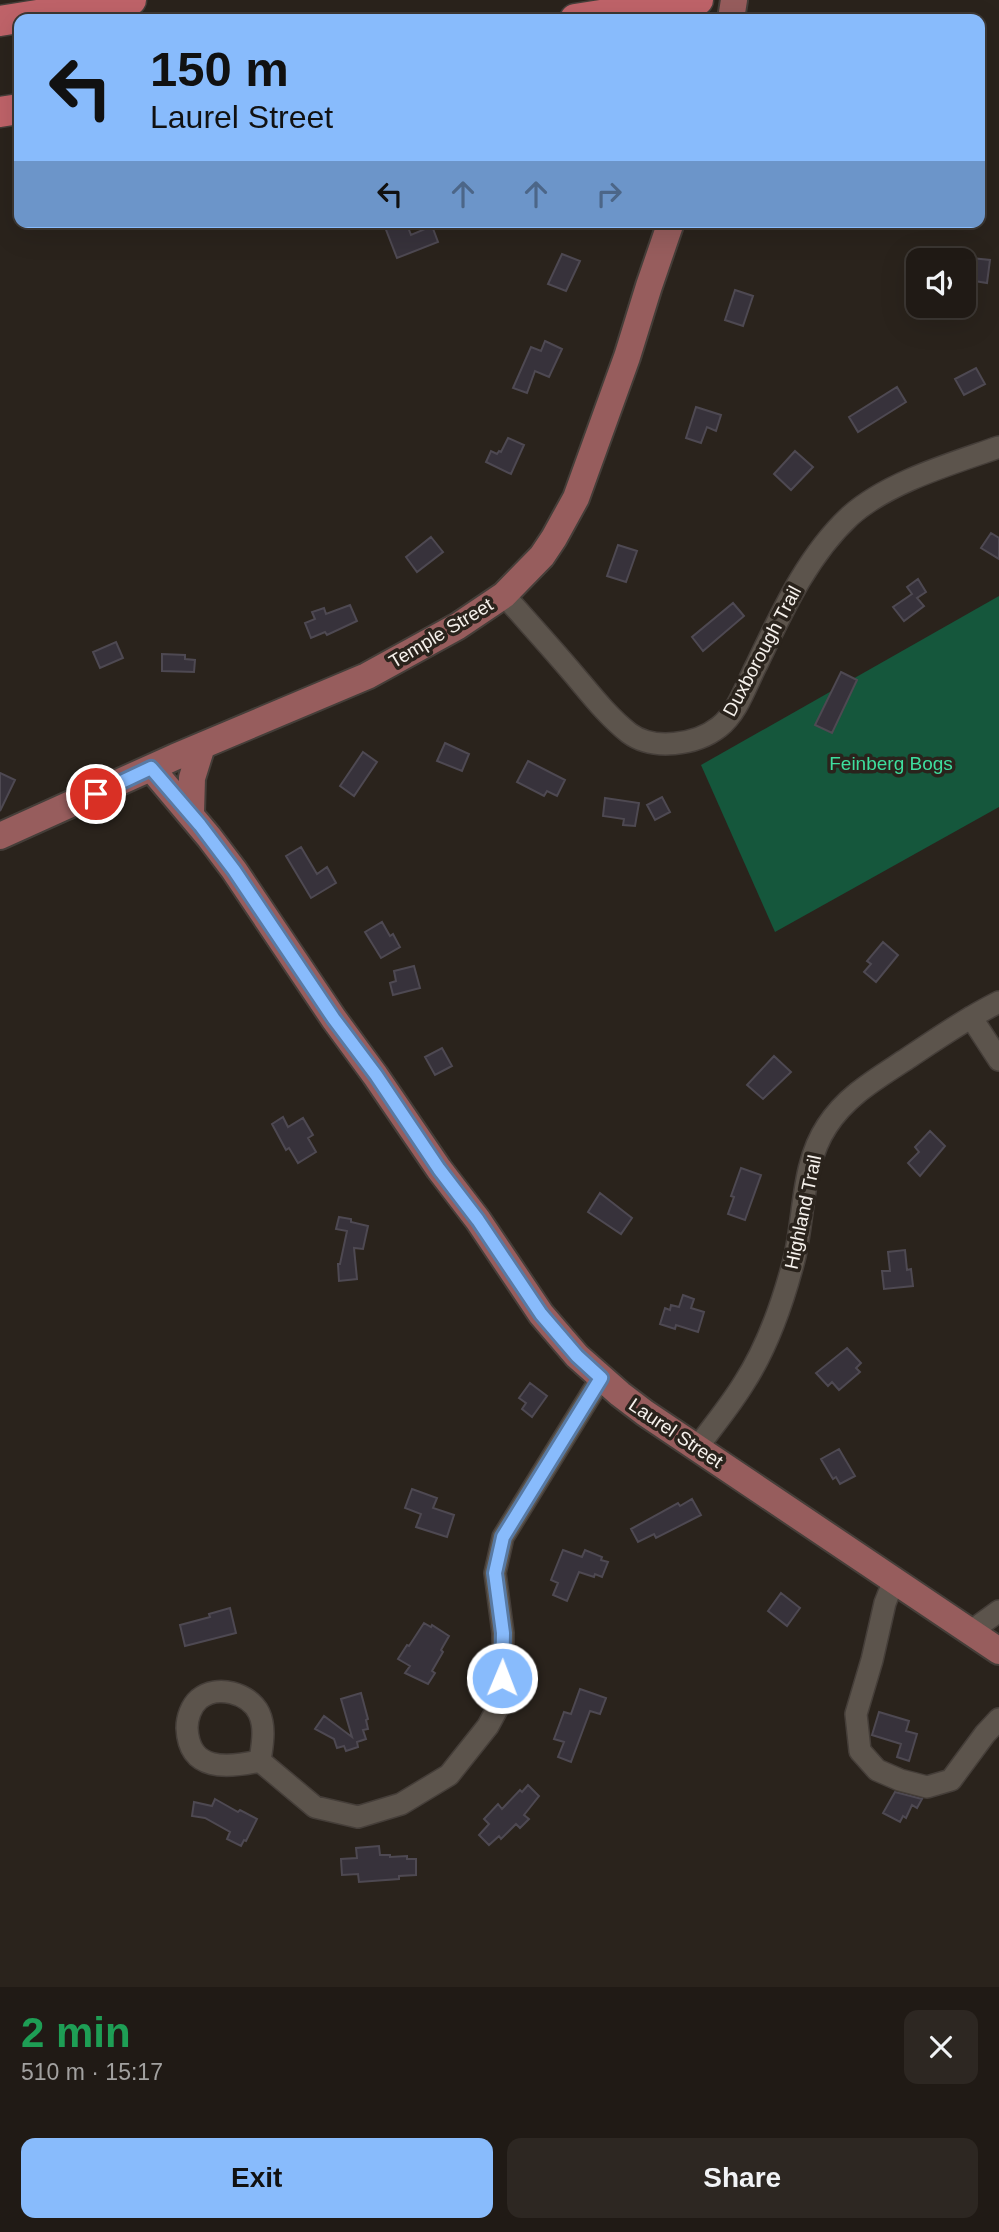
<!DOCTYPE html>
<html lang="en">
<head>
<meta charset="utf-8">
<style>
  :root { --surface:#201a15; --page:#2d2722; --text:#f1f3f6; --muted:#a2a1a0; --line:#3d3834; --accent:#88bbfc }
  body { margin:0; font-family:Arial,sans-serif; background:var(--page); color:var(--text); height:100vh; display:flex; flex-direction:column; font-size:26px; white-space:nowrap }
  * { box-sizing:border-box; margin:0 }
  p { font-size:23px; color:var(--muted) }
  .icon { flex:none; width:38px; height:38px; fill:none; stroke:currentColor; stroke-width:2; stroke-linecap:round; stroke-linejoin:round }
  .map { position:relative; height:1987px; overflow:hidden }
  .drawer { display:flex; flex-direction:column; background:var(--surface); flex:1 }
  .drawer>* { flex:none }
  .banner { position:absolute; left:14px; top:14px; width:971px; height:214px; border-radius:14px; box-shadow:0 7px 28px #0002,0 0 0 2px var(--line); background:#88bbfc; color:#111; overflow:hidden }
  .tools { position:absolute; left:906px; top:248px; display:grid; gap:14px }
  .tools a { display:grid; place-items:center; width:70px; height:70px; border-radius:14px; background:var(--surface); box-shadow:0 7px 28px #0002,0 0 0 2px var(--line); font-size:35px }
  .pin { position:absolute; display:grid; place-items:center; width:60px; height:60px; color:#fff; margin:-30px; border:4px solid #fff; border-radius:50%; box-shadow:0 2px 7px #0007 }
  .me { position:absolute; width:77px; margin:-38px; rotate:1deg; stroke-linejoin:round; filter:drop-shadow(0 0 5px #0008) }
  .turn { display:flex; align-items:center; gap:24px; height:147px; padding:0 21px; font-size:32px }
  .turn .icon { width:91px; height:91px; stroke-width:2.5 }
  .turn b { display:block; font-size:49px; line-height:60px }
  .lanes { display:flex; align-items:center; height:66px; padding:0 21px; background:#0003; justify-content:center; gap:35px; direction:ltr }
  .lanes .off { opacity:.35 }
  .round { display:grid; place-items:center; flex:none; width:74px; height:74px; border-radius:14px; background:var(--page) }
  .head { display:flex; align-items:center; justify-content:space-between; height:119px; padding:0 21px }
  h1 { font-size:42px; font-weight:600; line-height:52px; color:#1e9e55 }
  .primary-button { display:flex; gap:14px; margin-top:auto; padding:14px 21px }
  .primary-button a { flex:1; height:80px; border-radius:14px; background:var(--accent); color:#111; font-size:28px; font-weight:600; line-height:80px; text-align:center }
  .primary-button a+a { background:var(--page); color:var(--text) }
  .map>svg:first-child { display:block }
  .green { fill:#15573c }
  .building { fill:#37323b; stroke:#4e4952; stroke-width:2 }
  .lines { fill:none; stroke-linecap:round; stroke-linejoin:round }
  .minor-casing { stroke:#453e39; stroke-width:24 }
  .major-casing { stroke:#453e39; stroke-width:30 }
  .highway-casing { stroke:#453e39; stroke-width:33 }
  .minor { stroke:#5c544c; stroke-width:21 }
  .major { stroke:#975d5d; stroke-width:26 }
  .highway { stroke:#bf6369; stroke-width:30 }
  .route-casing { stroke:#587aa4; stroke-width:18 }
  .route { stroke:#88bbfc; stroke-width:12 }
  .labels { text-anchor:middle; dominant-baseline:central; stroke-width:7; stroke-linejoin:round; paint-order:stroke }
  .street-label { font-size:19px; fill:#f5f0eb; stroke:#2a231c }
  .park-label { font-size:19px; fill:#3ede9e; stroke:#2a231c }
</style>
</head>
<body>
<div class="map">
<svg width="999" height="1987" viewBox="0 0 999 1987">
  <rect width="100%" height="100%" fill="#2a231c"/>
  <path class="green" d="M 999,596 L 999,807 L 775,932 L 701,765 Z"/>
  <path class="building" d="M 383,222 L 406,222 L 411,235 L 432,226 L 438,242 L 397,258 Z
    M 562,254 L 580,261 L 566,291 L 548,284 Z
    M 971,258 L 990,260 L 987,283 L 968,280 Z
    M 735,290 L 753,296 L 743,326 L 725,320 Z
    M 545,341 L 562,349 L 549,377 L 535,371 L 527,393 L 513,388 L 531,347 L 541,351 Z
    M 976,368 L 985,384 L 964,395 L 955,379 Z
    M 897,387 L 906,402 L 858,432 L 849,417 Z
    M 696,407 L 721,415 L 716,431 L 707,427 L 701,443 L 686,438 Z
    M 508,438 L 524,445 L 511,474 L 486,462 L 491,451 L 497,454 L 499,451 L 501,452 Z
    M 795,451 L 813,467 L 791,490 L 774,474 Z
    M 991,533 L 999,538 L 999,559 L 981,548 Z
    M 431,537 L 443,552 L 417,572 L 406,557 Z
    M 618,545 L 637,551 L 626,582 L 607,576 Z
    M 918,579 L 926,592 L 917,598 L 924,606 L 904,621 L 893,607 L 912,594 L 907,587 Z
    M 733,603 L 744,616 L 703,651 L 692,637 Z
    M 350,605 L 357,621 L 327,635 L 325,632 L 311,638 L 305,623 L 315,619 L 312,612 L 324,608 L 326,614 Z
    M 116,642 L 123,658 L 100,668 L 93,652 Z
    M 162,654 L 185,655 L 185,659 L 195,660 L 194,672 L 162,671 Z
    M 841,672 L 857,680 L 832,733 L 815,725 Z
    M 445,743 L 469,754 L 462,771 L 437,761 Z
    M 363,752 L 377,762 L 354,796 L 340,786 Z
    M 528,761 L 565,780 L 557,796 L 547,791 L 544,796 L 517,782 Z
    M 0,773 L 15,780 L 0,811 Z
    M 662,797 L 670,812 L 655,820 L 647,805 Z
    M 605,798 L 639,803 L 635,826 L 623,825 L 624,819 L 603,816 Z
    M 301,847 L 317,874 L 327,867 L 336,883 L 311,898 L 286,856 Z
    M 382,922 L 390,936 L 393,934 L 400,947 L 381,958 L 365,932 Z
    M 883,942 L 898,955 L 876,982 L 864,972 L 871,964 L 867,961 Z
    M 414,966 L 420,988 L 393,995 L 390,983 L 396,981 L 394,971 Z
    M 442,1048 L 452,1066 L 435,1075 L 425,1057 Z
    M 774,1056 L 791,1072 L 763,1099 L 747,1085 Z
    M 283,1117 L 288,1127 L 303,1118 L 313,1135 L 308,1138 L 316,1152 L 298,1163 L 289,1148 L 286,1150 L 272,1124 Z
    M 930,1131 L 945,1146 L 920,1176 L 908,1163 L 919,1152 L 915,1147 Z
    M 741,1168 L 761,1175 L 745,1220 L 728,1214 L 734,1197 L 731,1196 Z
    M 600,1193 L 632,1218 L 621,1234 L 588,1212 Z
    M 339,1217 L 351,1219 L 351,1222 L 368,1226 L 363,1249 L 354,1248 L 357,1279 L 339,1281 L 338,1264 L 340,1264 L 347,1231 L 336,1229 Z
    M 905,1250 L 907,1270 L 911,1269 L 913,1286 L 884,1289 L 882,1271 L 890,1271 L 888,1252 Z
    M 683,1295 L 694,1299 L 691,1308 L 704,1312 L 698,1332 L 676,1325 L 675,1329 L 660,1324 L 665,1308 L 670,1310 L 671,1305 L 679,1307 Z
    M 847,1348 L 861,1363 L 856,1368 L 860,1372 L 839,1390 L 832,1382 L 828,1386 L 816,1373 Z
    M 530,1383 L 547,1396 L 532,1417 L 522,1409 L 526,1403 L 519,1398 Z
    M 839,1449 L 855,1476 L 840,1484 L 836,1477 L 833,1479 L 821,1459 Z
    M 412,1489 L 437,1498 L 433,1508 L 454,1515 L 447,1537 L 416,1527 L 421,1514 L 405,1508 Z
    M 692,1499 L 701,1515 L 656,1538 L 654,1534 L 638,1542 L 631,1529 L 678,1503 L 680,1506 Z
    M 563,1550 L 582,1557 L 585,1550 L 602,1557 L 601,1560 L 608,1562 L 602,1577 L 595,1574 L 594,1577 L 579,1572 L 567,1601 L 553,1595 L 558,1583 L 551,1580 Z
    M 781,1593 L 800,1608 L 787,1626 L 768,1611 Z
    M 230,1608 L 236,1633 L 185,1646 L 180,1625 L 210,1617 L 209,1614 Z
    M 424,1623 L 431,1627 L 432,1625 L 449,1636 L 441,1650 L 443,1652 L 432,1671 L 435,1673 L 428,1684 L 405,1673 L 410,1666 L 398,1659 L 407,1645 L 409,1646 Z
    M 580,1689 L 606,1698 L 600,1714 L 590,1711 L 571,1762 L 558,1757 L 564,1742 L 554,1739 L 564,1712 L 571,1714 Z
    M 361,1693 L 368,1719 L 366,1720 L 368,1729 L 363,1730 L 366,1739 L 357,1742 L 358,1747 L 346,1751 L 344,1746 L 337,1748 L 334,1739 L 315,1729 L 324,1716 L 352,1737 L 341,1699 Z
    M 879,1712 L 909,1721 L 906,1731 L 917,1734 L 909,1761 L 897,1757 L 901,1744 L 872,1735 Z
    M 528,1785 L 539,1796 L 524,1815 L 529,1819 L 520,1828 L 516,1824 L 501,1839 L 499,1836 L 489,1845 L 479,1835 L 489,1824 L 484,1819 L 498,1804 L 502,1809 L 520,1790 L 522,1792 Z
    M 895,1792 L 922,1799 L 917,1808 L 912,1805 L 906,1818 L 903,1816 L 900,1822 L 883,1813 Z
    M 215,1799 L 238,1812 L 240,1810 L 257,1819 L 246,1841 L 244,1840 L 241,1846 L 227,1839 L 230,1832 L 205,1818 L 192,1816 L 194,1802 L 212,1806 Z
    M 379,1846 L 380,1855 L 390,1855 L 390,1857 L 407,1856 L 407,1859 L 416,1859 L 416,1875 L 399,1876 L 399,1879 L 359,1882 L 358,1874 L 342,1875 L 341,1859 L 357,1858 L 356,1848 Z"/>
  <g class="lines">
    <g class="minor-casing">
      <path id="minor" d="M 504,595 C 526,620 549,645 571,671 C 589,692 607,716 629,733 C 653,751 696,745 719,727 C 738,712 746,685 757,664 C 782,612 807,556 850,516 C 888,482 951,464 999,447
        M 971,1017 L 999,1060
        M 697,1448 C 713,1426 730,1406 744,1383 C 768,1346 783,1302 794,1260 C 805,1216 801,1165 827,1126 C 847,1095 878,1078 908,1058 C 938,1038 967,1018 999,1002
        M 894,1580 L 885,1603 L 872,1660 L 856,1714 L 860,1751 L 877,1770 L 900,1780 L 927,1787 L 951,1780 L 985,1734 L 999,1719
        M 970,1632 L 999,1611
        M 260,1761 C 227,1768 189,1772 187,1728 C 187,1718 191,1706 199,1699 C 217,1684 249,1693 259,1713 C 266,1728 262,1746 260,1761 L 315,1807 L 358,1817 L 401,1804 L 449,1775 L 488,1726 L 502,1700 L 503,1633 L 495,1573 L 503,1537 L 601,1378"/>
    </g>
    <g class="major-casing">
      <path id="major" d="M 731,19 L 734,0
        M 151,768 L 209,837 L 234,870 L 334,1019 L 375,1075 L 439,1169 L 478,1220 L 541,1314 L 577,1356 L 620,1394 L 645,1413 L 999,1651
        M 191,813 L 192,778 L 202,746
        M 0,836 L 175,757 L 367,676 L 458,626 L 504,595 L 542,556 L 554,538 L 576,498 L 627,357 L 649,286 L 671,222"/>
    </g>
    <g class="highway-casing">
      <path id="highway" d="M 575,19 L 698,0
        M 0,21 L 131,0
        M 0,112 L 19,109"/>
    </g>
    <use href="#minor" class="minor"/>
    <use href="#major" class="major"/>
    <use href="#highway" class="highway"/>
  </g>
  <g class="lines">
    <g class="route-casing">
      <path id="route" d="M 96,794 L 151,768 L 200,825 L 234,870 L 334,1019 L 376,1075 L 439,1169 L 478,1220 L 541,1314 L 577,1356 L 601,1378 L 503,1537 L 495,1573 L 503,1633 L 502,1678"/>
    </g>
    <use href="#route" class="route"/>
  </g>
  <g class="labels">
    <g class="street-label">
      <text transform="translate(441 633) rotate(-31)">Temple Street</text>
      <text transform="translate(762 651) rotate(-62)">Duxborough Trail</text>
      <text transform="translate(803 1212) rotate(-78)">Highland Trail</text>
      <text transform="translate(676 1433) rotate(34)">Laurel Street</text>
    </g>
    <g class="park-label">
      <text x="891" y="763">Feinberg Bogs</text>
    </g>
  </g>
</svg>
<div class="tools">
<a><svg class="icon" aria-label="sound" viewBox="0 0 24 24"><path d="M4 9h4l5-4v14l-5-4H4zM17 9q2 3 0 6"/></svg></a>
</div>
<div class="pin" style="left:96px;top:794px;background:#d93025"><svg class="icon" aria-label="arrive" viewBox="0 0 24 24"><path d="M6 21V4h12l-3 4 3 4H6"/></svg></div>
<svg class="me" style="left:502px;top:1678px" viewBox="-20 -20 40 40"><circle r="17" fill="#88bbfc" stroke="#fff" stroke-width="3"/><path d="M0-11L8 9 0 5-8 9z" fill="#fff"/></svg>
<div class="banner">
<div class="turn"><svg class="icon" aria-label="left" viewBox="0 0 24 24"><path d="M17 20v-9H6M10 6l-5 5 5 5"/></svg><div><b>150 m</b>Laurel Street</div></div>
<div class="lanes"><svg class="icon" aria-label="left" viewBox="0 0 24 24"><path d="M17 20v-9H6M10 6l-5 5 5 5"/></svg><svg class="icon off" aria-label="ahead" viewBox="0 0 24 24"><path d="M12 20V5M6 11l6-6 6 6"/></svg><svg class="icon off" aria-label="ahead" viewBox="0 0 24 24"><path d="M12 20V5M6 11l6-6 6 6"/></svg><svg class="icon off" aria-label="right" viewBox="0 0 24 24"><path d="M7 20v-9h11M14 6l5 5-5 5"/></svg></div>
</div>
</div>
<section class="drawer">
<div class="head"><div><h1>2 min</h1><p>510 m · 15:17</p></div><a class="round"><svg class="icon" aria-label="close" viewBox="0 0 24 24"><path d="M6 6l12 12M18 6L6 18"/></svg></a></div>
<div class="primary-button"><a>Exit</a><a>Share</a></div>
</section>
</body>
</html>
